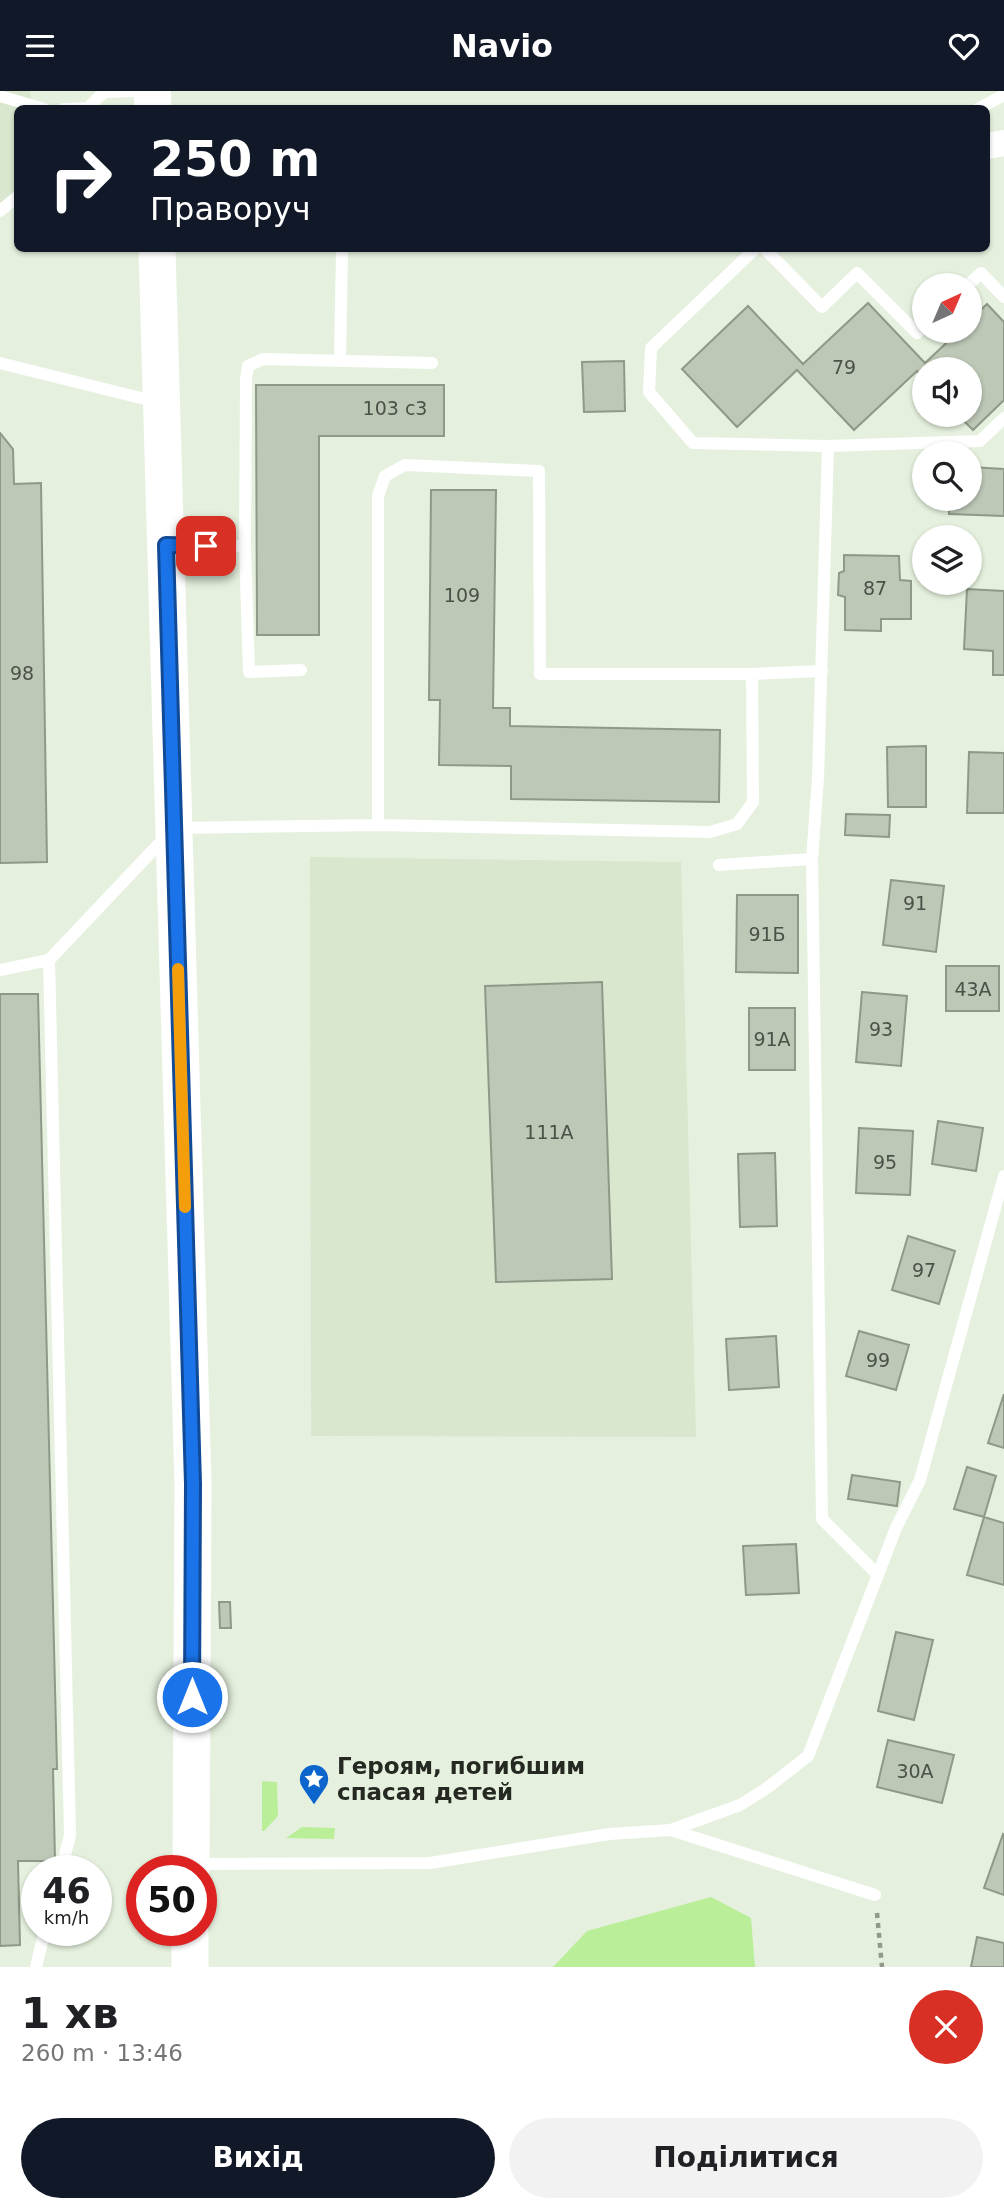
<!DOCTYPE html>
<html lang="uk">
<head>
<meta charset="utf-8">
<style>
  :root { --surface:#fff; --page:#f2f2f2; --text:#202124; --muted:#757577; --accent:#111827 }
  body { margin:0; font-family:"DejaVu Sans",sans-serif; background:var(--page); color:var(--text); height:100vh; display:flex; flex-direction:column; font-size:26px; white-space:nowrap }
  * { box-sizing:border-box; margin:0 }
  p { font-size:23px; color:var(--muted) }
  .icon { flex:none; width:38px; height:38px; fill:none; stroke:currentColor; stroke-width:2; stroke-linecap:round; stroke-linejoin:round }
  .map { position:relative; height:1876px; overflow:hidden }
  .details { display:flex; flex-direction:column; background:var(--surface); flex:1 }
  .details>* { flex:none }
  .guide { position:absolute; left:14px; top:14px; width:976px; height:147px; border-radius:10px; box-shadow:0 2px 5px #0004; background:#111827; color:#fff; overflow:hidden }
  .needle { width:46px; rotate:44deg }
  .buttons { position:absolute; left:912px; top:182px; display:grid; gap:14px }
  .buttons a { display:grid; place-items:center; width:70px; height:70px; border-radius:50%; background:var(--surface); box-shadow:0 2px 5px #0004; font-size:35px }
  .speed { position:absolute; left:21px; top:1764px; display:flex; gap:14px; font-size:35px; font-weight:700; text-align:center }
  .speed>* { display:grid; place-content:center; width:91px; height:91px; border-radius:50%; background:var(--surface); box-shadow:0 2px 5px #0004; line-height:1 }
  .speed small { font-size:18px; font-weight:400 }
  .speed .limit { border:10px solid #d22; background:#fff; color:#111 }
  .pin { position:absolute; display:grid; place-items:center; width:60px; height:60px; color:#fff; margin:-30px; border-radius:14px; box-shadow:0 4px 10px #0006 }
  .me { position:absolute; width:77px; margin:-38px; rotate:0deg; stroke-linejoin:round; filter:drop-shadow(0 0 5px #0008) }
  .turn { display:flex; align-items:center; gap:24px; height:147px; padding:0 21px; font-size:32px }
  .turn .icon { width:91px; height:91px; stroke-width:2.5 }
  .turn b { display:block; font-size:49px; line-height:60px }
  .round { display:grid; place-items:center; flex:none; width:74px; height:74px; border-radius:37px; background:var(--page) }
  .head { display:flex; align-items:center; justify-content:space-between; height:119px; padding:0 21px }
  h1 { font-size:42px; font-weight:600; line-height:52px }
  .primary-button { display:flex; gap:14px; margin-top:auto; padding:14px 21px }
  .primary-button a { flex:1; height:80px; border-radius:42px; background:var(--accent); color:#fff; font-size:28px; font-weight:600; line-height:80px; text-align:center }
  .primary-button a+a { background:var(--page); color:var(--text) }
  header { display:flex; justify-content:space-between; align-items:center; height:91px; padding:0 21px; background:var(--accent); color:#fff; font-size:32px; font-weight:600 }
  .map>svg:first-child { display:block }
  .built { fill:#d8e7ce }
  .green { fill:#be9 }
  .building { fill:#bdc8b7; stroke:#8e9988; stroke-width:2 }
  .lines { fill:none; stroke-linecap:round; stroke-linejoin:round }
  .path { stroke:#91998b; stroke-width:4.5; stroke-dasharray:5 5; stroke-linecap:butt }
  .service { stroke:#fff; stroke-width:12 }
  .minor { stroke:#fff; stroke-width:26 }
  .secondary { stroke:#fff; stroke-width:37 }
  .route-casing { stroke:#114b97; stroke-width:18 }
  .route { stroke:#1a73e8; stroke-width:12 }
  .slow { stroke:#f59e0b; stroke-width:12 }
  .labels { text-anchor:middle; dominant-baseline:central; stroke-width:5; stroke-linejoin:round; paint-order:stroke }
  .number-label { font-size:19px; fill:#4b5147 }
  .poi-label { font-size:23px; font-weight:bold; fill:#252922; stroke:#e5f1de; text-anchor:start }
</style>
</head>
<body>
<header><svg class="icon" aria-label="menu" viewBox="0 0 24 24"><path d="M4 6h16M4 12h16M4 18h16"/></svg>Navio<svg class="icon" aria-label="heart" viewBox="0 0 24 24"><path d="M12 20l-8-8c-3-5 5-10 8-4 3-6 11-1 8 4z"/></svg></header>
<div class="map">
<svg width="1004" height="1876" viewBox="0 0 1004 1876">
  <rect width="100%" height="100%" fill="#e5f1de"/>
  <path class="built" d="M 0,0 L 30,0 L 32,17 L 18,18 L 17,98 L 0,121 Z
    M 310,766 L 681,771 L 696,1346 L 311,1345 Z"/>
  <path class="green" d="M 262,1690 L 277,1691 L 278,1725 L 264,1740 L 262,1740 Z
    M 302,1736 L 335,1737 L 334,1748 L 286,1747 Z
    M 711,1806 L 751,1827 L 755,1876 L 553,1876 L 587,1840 Z"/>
  <path class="building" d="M 868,212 L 925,272 L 959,240 L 970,240 L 970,229 L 987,213 L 1004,231 L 1004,309 L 973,339 L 958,324 L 970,324 L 970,278 L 924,278 L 924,288 L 917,280 L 854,339 L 797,279 L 737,336 L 682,278 L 748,215 L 803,273 Z
    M 624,270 L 625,320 L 584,321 L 582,271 Z
    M 256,294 L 444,294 L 444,345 L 319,345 L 319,544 L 257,544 Z
    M 0,342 L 13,358 L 14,393 L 41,392 L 47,771 L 0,772 Z
    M 970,376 L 1004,378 L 1004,425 L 949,423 L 950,408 L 970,408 Z
    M 431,399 L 496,399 L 493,617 L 510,617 L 510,635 L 720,639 L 719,711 L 511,708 L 511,675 L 439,674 L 440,609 L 429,609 Z
    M 844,464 L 899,465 L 900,489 L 911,490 L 911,528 L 881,528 L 881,540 L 845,539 L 845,506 L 838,504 L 839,482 L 844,480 Z
    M 967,498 L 1004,500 L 1004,584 L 993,584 L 993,560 L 964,558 Z
    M 926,655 L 926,716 L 888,716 L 887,656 Z
    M 969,661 L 1004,662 L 1004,722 L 967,722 Z
    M 846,723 L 890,724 L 889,746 L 845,744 Z
    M 891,789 L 944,795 L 936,861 L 883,854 Z
    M 737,804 L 798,804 L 798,882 L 736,881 Z
    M 946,875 L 999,875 L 999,920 L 946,920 Z
    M 602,891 L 612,1188 L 496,1191 L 485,895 Z
    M 862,901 L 907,905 L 901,975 L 856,971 Z
    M 0,903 L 38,903 L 57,1678 L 53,1678 L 55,1770 L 18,1770 L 20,1854 L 0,1855 Z
    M 749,917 L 795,917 L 795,979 L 749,979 Z
    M 938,1030 L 983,1037 L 976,1080 L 932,1073 Z
    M 859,1037 L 913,1040 L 910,1104 L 856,1102 Z
    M 775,1062 L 777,1135 L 740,1136 L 738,1063 Z
    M 908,1145 L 955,1160 L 939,1213 L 892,1199 Z
    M 859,1240 L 909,1254 L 896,1299 L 846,1285 Z
    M 776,1245 L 779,1296 L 729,1299 L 726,1248 Z
    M 1004,1303 L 1004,1357 L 988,1352 Z
    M 967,1376 L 996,1385 L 984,1426 L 954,1418 Z
    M 852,1384 L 900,1391 L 897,1415 L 848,1408 Z
    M 984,1426 L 1004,1432 L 1004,1494 L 967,1484 Z
    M 796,1453 L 799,1502 L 746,1504 L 743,1455 Z
    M 219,1511 L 230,1511 L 231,1537 L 220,1537 Z
    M 896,1541 L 933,1549 L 914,1629 L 878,1620 Z
    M 888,1649 L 954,1664 L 942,1712 L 877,1696 Z
    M 1003,1743 L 1004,1744 L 1004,1804 L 984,1797 Z
    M 977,1846 L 1004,1852 L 1004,1876 L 971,1876 Z"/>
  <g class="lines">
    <path class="path" d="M 877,1822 L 882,1876"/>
    <path class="service" d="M 0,5 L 44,18
      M 63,18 L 88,17 L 104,1 L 133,0
      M 978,18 L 1004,4
      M 0,120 L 18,105
      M 755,158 L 651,257 L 649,301 L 693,352 L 828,355 L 980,350 L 1004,327
      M 765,158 L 822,216 L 857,182 L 917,242 L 924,236
      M 968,194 L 981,182 L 1004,206
      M 340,270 L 342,158
      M 0,272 L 157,311
      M 170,454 L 245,455
      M 301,579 L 249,581 L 245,455 L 246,288 L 248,275 L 263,268 L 432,272
      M 752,583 L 822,580
      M 812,768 L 822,1428 L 878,1484
      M 719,774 L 812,768 L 818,687 L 828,355
      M 49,869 L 70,1744 L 61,1780
      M 0,879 L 49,869 L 174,737 L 378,734 L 710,741 L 737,733 L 753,711 L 752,583 L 540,583 L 539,380 L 405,374 L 385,385 L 378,405 L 378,734
      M 671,1739 L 875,1804
      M 195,1773 L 430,1772 L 609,1743 L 671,1739 L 740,1714 L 767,1697 L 808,1665 L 896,1437 L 920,1389 L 1004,1085
      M 36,1876 L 45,1839"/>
    <path class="minor" d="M 987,55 L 1004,52"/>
    <path class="secondary" d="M 152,0 L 153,18
      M 157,158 L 193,1393 L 191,1780
      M 190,1876 L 190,1839"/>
  </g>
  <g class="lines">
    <g class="route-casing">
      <path id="route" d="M 192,1606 L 193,1393 L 166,454 L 206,455"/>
    </g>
    <use href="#route" class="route"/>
    <path class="slow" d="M 178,878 L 185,1116"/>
  </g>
  <defs>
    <g id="sight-pin" transform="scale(1.575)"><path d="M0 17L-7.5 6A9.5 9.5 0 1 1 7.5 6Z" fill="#0c64cd" stroke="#e5f1de"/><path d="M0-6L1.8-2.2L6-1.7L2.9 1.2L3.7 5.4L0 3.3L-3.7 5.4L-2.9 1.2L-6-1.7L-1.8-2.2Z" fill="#fff"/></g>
  </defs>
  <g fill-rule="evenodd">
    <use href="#sight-pin" x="314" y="1688"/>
  </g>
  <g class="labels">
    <g class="number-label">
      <text x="844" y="276">79</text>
      <text x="395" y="317">103 с3</text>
      <text x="875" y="497">87</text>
      <text x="462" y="504">109</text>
      <text x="22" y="582">98</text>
      <text x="915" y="812">91</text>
      <text x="767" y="843">91Б</text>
      <text x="973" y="898">43А</text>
      <text x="881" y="938">93</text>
      <text x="772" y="948">91А</text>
      <text x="549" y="1041">111А</text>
      <text x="885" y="1071">95</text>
      <text x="924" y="1179">97</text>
      <text x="878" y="1269">99</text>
      <text x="915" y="1680">30А</text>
    </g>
    <g class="poi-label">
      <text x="337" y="1675">Героям, погибшим<tspan x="337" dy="26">спасая детей</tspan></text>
    </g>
  </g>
</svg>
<div class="buttons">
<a><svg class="needle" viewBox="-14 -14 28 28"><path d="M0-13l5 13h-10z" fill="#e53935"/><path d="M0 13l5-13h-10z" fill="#757577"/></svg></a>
<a><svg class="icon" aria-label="sound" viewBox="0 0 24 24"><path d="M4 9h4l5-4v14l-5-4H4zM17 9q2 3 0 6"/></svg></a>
<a><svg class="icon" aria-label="search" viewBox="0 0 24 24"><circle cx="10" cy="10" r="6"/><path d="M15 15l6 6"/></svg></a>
<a><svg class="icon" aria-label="layers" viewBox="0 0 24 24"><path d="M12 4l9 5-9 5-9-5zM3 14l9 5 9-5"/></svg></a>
</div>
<div class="speed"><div>46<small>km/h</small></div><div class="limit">50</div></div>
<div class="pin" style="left:206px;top:455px;background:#d93025"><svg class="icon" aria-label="arrive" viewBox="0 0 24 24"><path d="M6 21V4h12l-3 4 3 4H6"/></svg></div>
<svg class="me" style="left:192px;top:1606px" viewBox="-20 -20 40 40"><circle r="17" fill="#1a73e8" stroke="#fff" stroke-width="3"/><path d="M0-11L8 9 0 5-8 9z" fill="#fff"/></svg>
<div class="guide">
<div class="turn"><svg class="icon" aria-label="right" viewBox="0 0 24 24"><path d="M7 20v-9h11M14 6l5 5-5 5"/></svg><div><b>250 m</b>Праворуч</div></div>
</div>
</div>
<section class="details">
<div class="head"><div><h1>1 хв</h1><p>260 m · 13:46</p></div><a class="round" style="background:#d93025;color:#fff"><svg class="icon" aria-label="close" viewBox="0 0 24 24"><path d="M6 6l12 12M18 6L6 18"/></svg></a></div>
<div class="primary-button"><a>Вихід</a><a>Поділитися</a></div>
</section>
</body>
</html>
